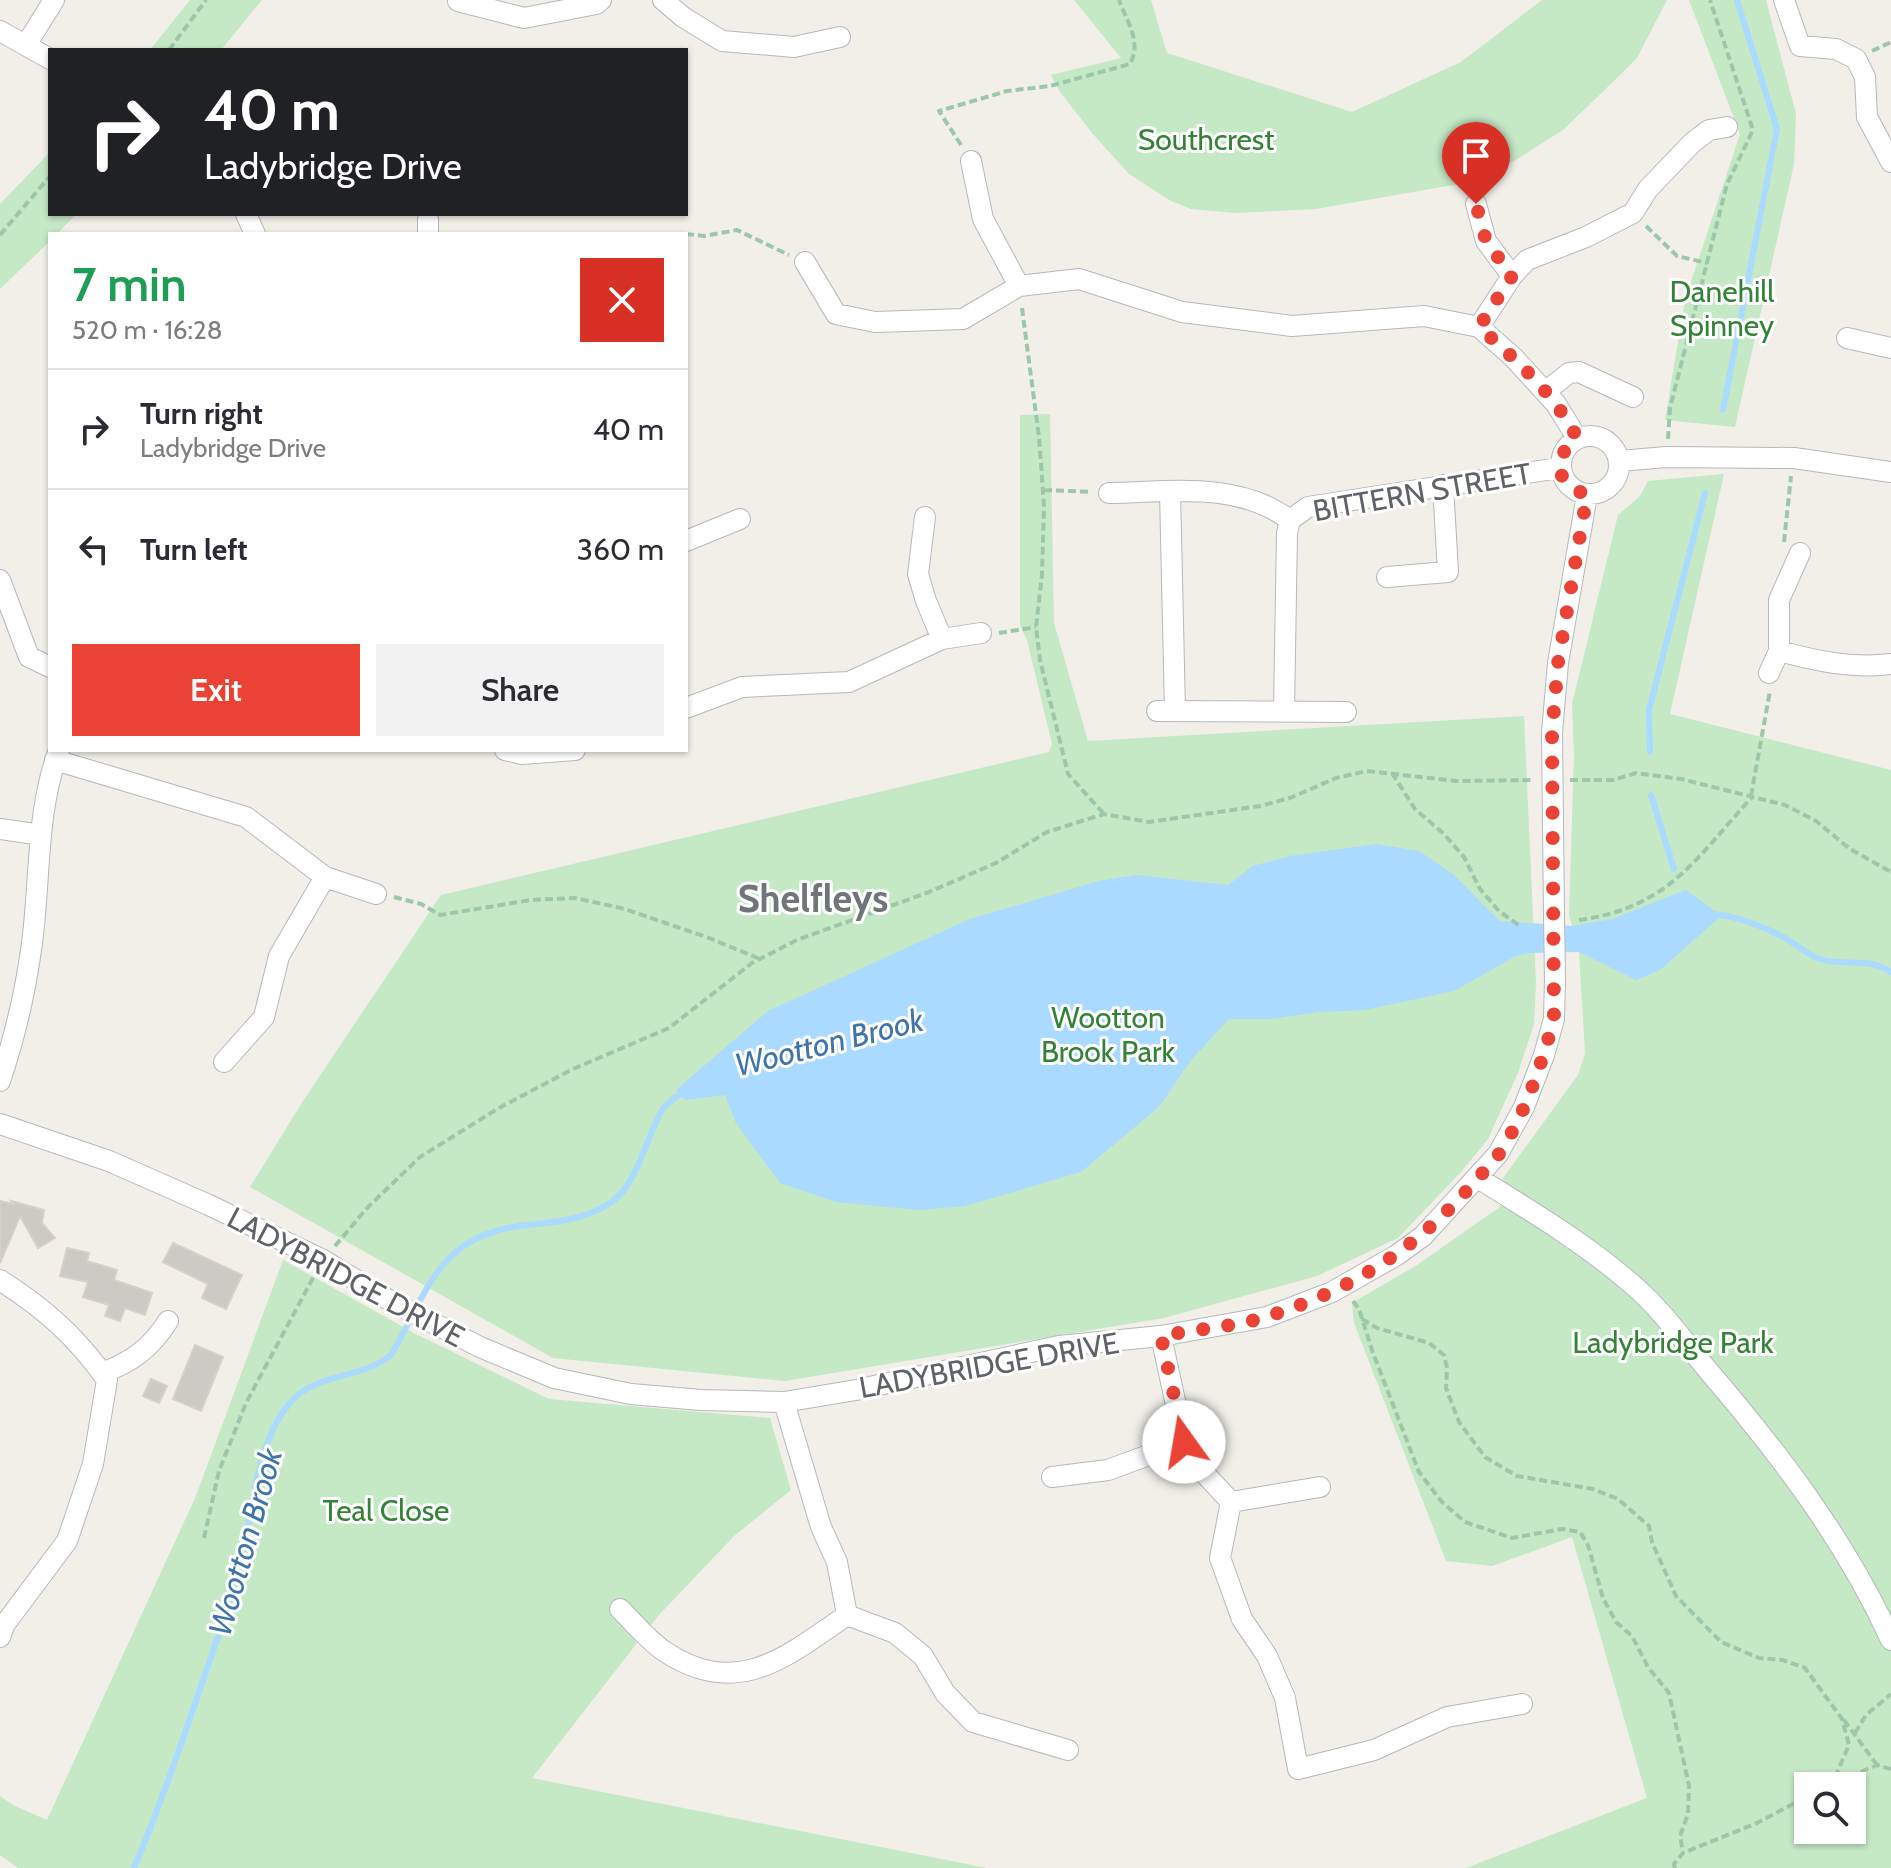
<!DOCTYPE html>
<html lang="en">
<head>
<meta charset="utf-8">
<style>
  :root { --surface:#fff; --page:#f2f2f3; --text:#2b2b33; --muted:#7c7c81; --line:#e1e1e2; --accent:#ea4335 }
  body { margin:0; font-family:Cabin,sans-serif; background:var(--page); color:var(--text); height:100vh; display:flex; flex-direction:column; font-size:30px; white-space:nowrap }
  * { box-sizing:border-box; margin:0 }
  p { font-size:26px; color:var(--muted) }
  .icon { flex:none; width:44px; height:44px; fill:none; stroke:currentColor; stroke-width:2; stroke-linecap:round; stroke-linejoin:round }
  .map { position:relative; flex:1; overflow:hidden }
  .details { position:absolute; left:48px; top:232px; width:640px; height:520px; display:flex; flex-direction:column; background:var(--surface); border-radius:0px; box-shadow:0 2px 6px #0004 }
  .details>* { flex:none }
  .guide { position:absolute; left:48px; top:48px; width:640px; height:168px; border-radius:0px; box-shadow:0 2px 6px #0004; background:#202124; color:#fff; overflow:hidden }
  .fabs { position:absolute; left:1794px; top:1772px; display:grid; gap:16px }
  .fabs a { display:grid; place-items:center; width:72px; height:72px; border-radius:0px; background:var(--surface); box-shadow:0 2px 6px #0004; font-size:40px }
  .pin { position:absolute; display:grid; place-items:center; width:68px; height:68px; color:#fff; margin:-82px -34px; border-radius:50% 50% 50% 0; rotate:-45deg; box-shadow:0 0 8px #0007 }
  .pin .icon { rotate:45deg }
  .me { position:absolute; width:88px; margin:-44px; rotate:347deg; stroke-linejoin:round; filter:drop-shadow(0 0 6px #0008) }
  .turn { display:flex; align-items:center; gap:28px; height:168px; padding:0 24px; font-size:36px }
  .turn .icon { width:104px; height:104px; stroke-width:2.5 }
  .turn b { display:block; font-size:56px; line-height:68px }
  .round { display:grid; place-items:center; flex:none; width:84px; height:84px; border-radius:0px; background:var(--page) }
  .headline { display:flex; align-items:center; justify-content:space-between; height:136px; padding:0 24px }
  h1 { font-size:48px; font-weight:600; line-height:60px; color:#1e9e55 }
  .button { display:flex; gap:16px; margin-top:auto; padding:16px 24px }
  .button a { flex:1; height:92px; border-radius:0px; background:var(--accent); color:#fff; font-size:32px; font-weight:600; line-height:92px; text-align:center }
  .button a+a { background:var(--page); color:var(--text) }
  ul { padding:0; list-style:none }
  li { display:flex; align-items:center; gap:24px; height:120px; padding:0 24px; border-top:2px solid var(--line) }
  li div { flex:1 }
  li b { display:block; font-size:30px }
  li em { font-style:normal }
  .map>svg:first-child { display:block }
  .green { fill:#c5e8c5; fill-rule:evenodd }
  .water { fill:#aadaff }
  .lines { fill:none; stroke-linecap:round; stroke-linejoin:round }
  .stream { stroke:#aadaff; stroke-width:6 }
  .building { fill:#cccac5; stroke:#d6d1c6; stroke-width:2 }
  .minor-casing { stroke:#b5b8bc; stroke-width:22 }
  .path { stroke:#9cc7a9; stroke-width:4; stroke-dasharray:8 4; stroke-linecap:butt }
  .minor { stroke:#fff; stroke-width:20 }
  .minor-bridge-casing { stroke:#b5b8bc; stroke-width:22; stroke-linecap:butt }
  .minor-bridge { stroke:#fff; stroke-width:20 }
  .route { stroke:#ea4335; stroke-width:14; stroke-dasharray:0 25.2 }
  .labels { text-anchor:middle; dominant-baseline:central; stroke-width:6; stroke-linejoin:round; paint-order:stroke }
  .park-label { font-size:30px; fill:#348238; stroke:#fff }
  .street-label { font-size:30px; fill:#5f6368; stroke:#fff }
  .water-label { font-size:32px; font-style:italic; fill:#4174aa; stroke:#fff }
  .district-label { font-size:38px; font-weight:bold; fill:#70757a; stroke:#fff }
</style>
</head>
<body>
<div class="map">
<svg width="1891" height="1868" viewBox="0 0 1891 1868">
  <rect width="100%" height="100%" fill="#f1efe8"/>
  <path class="green" d="M 190,0 L 262,0 L 221,50 L 150,50 Z
    M 1074,0 L 1151,0 L 1167,53 L 1352,112 L 1461,62 L 1542,0 L 1667,0 L 1637,58 L 1619,76 L 1563,130 L 1514,161 L 1453,185 L 1316,209 L 1236,213 L 1191,209 L 1171,201 L 1129,174 L 1092,133 L 1060,92 L 1051,75 L 1121,58 Z
    M 1689,0 L 1766,0 L 1796,114 L 1794,164 L 1735,427 L 1665,420 L 1685,300 L 1740,134 Z
    M 50,152 L 50,214 L 76,214 L 57,234 L 50,234 L 50,241 L 0,289 L 0,204 Z
    M 1050,414 L 1054,623 L 1088,741 L 1524,716 L 1536,983 L 1534,1024 L 1518,1073 L 1488,1139 L 1461,1172 L 1398,1238 L 1317,1276 L 1164,1318 L 785,1381 L 553,1358 L 250,1187 L 303,1101 L 441,895 L 1049,752 L 1052,744 L 1027,640 L 1020,625 L 1020,415 Z
    M 1724,474 L 1670,714 L 1891,770 L 1891,1868 L 1466,1868 L 1647,1798 L 1572,1537 L 1492,1566 L 1446,1561 L 1354,1323 L 1352,1303 L 1417,1265 L 1504,1204 L 1507,1196 L 1503,1178 L 1578,1075 L 1585,1053 L 1579,952 L 1569,915 L 1574,755 L 1572,704 L 1618,515 L 1640,496 L 1648,481 ZM 1808,1786 L 1852,1786 L 1852,1830 L 1808,1830 Z
    M 283,1260 L 416,1334 L 549,1399 L 770,1418 L 791,1490 L 734,1536 L 658,1616 L 532,1778 L 987,1868 L 18,1868 L 0,1855 L 0,1796 L 13,1805 L 47,1820 L 196,1496 Z"/>
  <path class="water" d="M 1376,844 L 1419,851 L 1453,874 L 1500,921 L 1572,926 L 1612,919 L 1686,890 L 1721,916 L 1660,970 L 1636,980 L 1579,952 L 1530,953 L 1516,956 L 1454,991 L 1364,1010 L 1319,1012 L 1271,1019 L 1229,1019 L 1191,1060 L 1159,1107 L 1081,1172 L 965,1206 L 919,1210 L 836,1202 L 780,1183 L 736,1123 L 725,1095 L 685,1100 L 676,1090 L 768,1011 L 970,919 L 1099,881 L 1136,875 L 1228,885 L 1253,866 L 1290,856 Z"/>
  <g class="lines">
    <path class="stream" d="M 1723,410 L 1777,129 L 1737,0
      M 1650,752 L 1649,710 L 1705,493
      M 1651,795 L 1674,869
      M 1713,914 C 1736,916 1762,926 1783,937 C 1796,943 1806,955 1820,959 C 1845,967 1868,956 1891,972
      M 134,1868 C 164,1797 188,1724 213,1651 C 219,1632 228,1614 234,1595 C 251,1537 250,1451 289,1404 C 314,1372 361,1380 391,1355 C 430,1289 437,1234 528,1225 C 557,1222 590,1219 614,1200 C 638,1182 647,1134 663,1109 C 668,1101 679,1095 686,1090"/>
  </g>
  <path class="building" d="M 0,1201 L 13,1204 L 11,1201 L 44,1210 L 42,1223 L 55,1238 L 38,1248 L 20,1216 L 0,1263 Z
    M 173,1243 L 242,1275 L 226,1309 L 202,1298 L 208,1284 L 163,1262 Z
    M 67,1248 L 89,1253 L 87,1261 L 117,1270 L 114,1280 L 152,1293 L 145,1315 L 125,1308 L 120,1321 L 105,1316 L 109,1305 L 83,1297 L 88,1282 L 60,1276 Z
    M 195,1345 L 223,1357 L 201,1411 L 173,1399 Z
    M 151,1379 L 167,1386 L 159,1403 L 143,1396 Z"/>
  <g class="lines">
    <g class="minor-casing">
      <path id="minor" d="M 663,0 L 683,17 L 722,41 L 794,47 L 840,37
        M 1784,0 L 1800,46 L 1836,49 L 1856,59 L 1865,77 L 1867,117 L 1891,162
        M 458,1 L 524,18 L 596,4 L 601,0
        M 0,31 L 50,59
        M 26,45 L 54,0
        M 971,161 L 983,219 L 1019,286
        M 1476,204 L 1486,241 L 1512,276
        M 246,214 L 255,234
        M 428,234 L 428,219
        M 805,262 L 836,314 L 875,322 L 963,319 L 1019,286 L 1079,279 L 1182,312 L 1292,326 L 1424,316 L 1479,327 L 1514,358 L 1556,404 L 1577,438
        M 1479,327 L 1512,276 L 1527,260 L 1586,237 L 1633,213 L 1648,189 L 1692,143 L 1709,130 L 1727,127
        M 1847,338 L 1891,348
        M 1545,392 L 1569,373 L 1579,372 L 1633,397
        M1561 465a29 29 0 1 1 58 0a29 29 0 1 1-58 0Z
        M 1620,461 L 1666,457 L 1794,458 L 1891,472
        M 1170,492 L 1175,710
        M 1109,493 C 1169,492 1238,481 1290,520 L 1308,507 L 1559,468
        M 925,517 L 918,574 L 926,601 L 942,639
        M 686,541 L 740,519
        M 1800,553 L 1779,600 L 1779,651 C 1816,661 1853,669 1891,664
        M 1387,577 L 1448,572 L 1443,485
        M 0,580 L 29,657 L 50,667
        M 1769,673 L 1779,651
        M 686,708 L 742,687 L 849,682 L 942,639 L 981,633
        M 1284,710 L 1287,533 L 1290,520
        M 1157,711 L 1346,712
        M 505,750 L 522,754 L 575,750
        M 55,760 L 246,817 L 325,877 L 376,894
        M 0,829 L 41,835
        M 1554,915 L 1552,733 L 1558,663 L 1587,495
        M 224,1062 L 264,1017 L 279,956 L 325,877
        M 0,1081 C 14,1039 25,994 31,950 C 41,884 35,813 59,750
        M 0,1124 L 109,1161 L 209,1205 L 323,1260 L 392,1302 L 480,1347 L 554,1378 L 631,1394 L 701,1400 L 784,1402 L 856,1390 L 1059,1346 L 1161,1336 L 1267,1317 L 1332,1292 L 1397,1255 L 1423,1236 L 1498,1154 L 1524,1107 L 1544,1055 L 1554,1019 L 1555,980
        M 1478,1178 C 1531,1211 1586,1244 1633,1285 C 1661,1309 1683,1340 1706,1368 C 1778,1452 1845,1539 1891,1640
        M 0,1280 C 46,1310 75,1335 107,1380 L 93,1464 L 67,1541 L 5,1624 L 0,1637
        M 1161,1336 L 1184,1442 L 1205,1474 L 1231,1502
        M 102,1373 C 132,1362 151,1348 168,1321
        M 784,1402 L 821,1527 L 837,1562 L 847,1615
        M 1052,1477 L 1108,1470 L 1184,1442
        M 1231,1502 L 1220,1558 L 1242,1619 L 1267,1656 L 1285,1698 L 1298,1769 L 1374,1750 L 1447,1717 L 1522,1704
        M 1231,1502 L 1320,1487
        M 620,1609 C 634,1623 648,1640 664,1651 C 737,1700 786,1657 847,1615 L 895,1633 L 923,1656 L 945,1693 L 973,1722 L 1068,1750"/>
    </g>
    <path class="path" d="M 169,50 L 206,0
      M 1872,51 L 1891,42
      M 961,145 L 939,111 L 1007,91 L 1050,86 L 1130,64 C 1142,42 1127,22 1119,0
      M 1646,226 L 1677,256 L 1707,263
      M 671,234 L 683,234
      M 686,234 L 704,236 L 737,230 L 789,255
      M 0,235 L 50,176
      M 1022,308 L 1039,437 L 1044,506 L 1042,575 L 1036,627 L 1040,660 L 1068,774 L 1104,814
      M 1668,439 L 1670,408 L 1727,184 L 1753,130 L 1710,0
      M 1044,490 L 1091,492
      M 1784,542 L 1791,476
      M 999,633 L 1036,627
      M 1392,773 L 1415,809 L 1444,834 L 1464,857 L 1480,889 L 1499,911 L 1520,926
      M 1570,780 L 1613,780 L 1636,773 L 1681,779 L 1785,805 L 1816,821 L 1850,849 L 1891,872
      M 1751,796 L 1770,691
      M 394,897 L 421,904 L 440,915 L 531,900 L 575,898 L 625,909 L 709,938 L 760,959
      M 1579,920 C 1669,908 1697,857 1753,796
      M 335,1246 L 368,1207 L 420,1157 L 499,1108 L 573,1069 L 669,1028 L 752,963 L 797,940 L 929,892 L 996,863 L 1047,832 L 1104,814 L 1149,822 L 1260,806 L 1290,798 L 1336,778 L 1367,771 L 1456,781 L 1534,780
      M 1353,1301 L 1359,1309 L 1373,1353 L 1419,1472 L 1441,1501 L 1465,1522 L 1512,1538 L 1562,1529 L 1580,1532 L 1588,1545 L 1603,1598 L 1616,1622 L 1632,1636 L 1648,1667 L 1669,1693 L 1689,1786 L 1688,1814 L 1680,1836 L 1683,1853
      M 1362,1319 L 1377,1328 L 1429,1343 L 1444,1355 L 1447,1368 L 1446,1388 L 1459,1422 L 1485,1457 L 1517,1476 L 1593,1489 L 1618,1499 L 1649,1526 L 1652,1542 L 1676,1596 L 1721,1642 L 1759,1658 L 1783,1660 L 1805,1668 L 1842,1719 L 1849,1745 L 1832,1784
      M 204,1538 L 219,1471 L 246,1403 L 314,1276
      M 1844,1720 L 1877,1765
      M 1855,1733 L 1866,1715 L 1891,1694
      M 1828,1786 L 1877,1765 L 1891,1769
      M 1675,1868 L 1674,1864 L 1683,1853 L 1757,1823 L 1808,1796"/>
    <use href="#minor" class="minor"/>
    <g class="minor-bridge-casing">
      <path id="minor-bridge" d="M 1554,915 L 1555,980"/>
    </g>
    <use href="#minor-bridge" class="minor-bridge"/>
  </g>
  <g class="lines">
    <path class="route" d="M 1184,1442 L 1161,1336 C 1196,1329 1235,1327 1269,1316 C 1352,1289 1413,1251 1471,1186 C 1480,1175 1491,1165 1499,1154 C 1526,1113 1541,1065 1554,1019 L 1552,733 L 1558,663 L 1587,495 C 1555,482 1550,460 1577,438 C 1555,394 1515,359 1479,327 L 1512,276 L 1486,241 L 1476,204"/>
  </g>
  <g class="labels">
    <g class="park-label">
      <text x="1206" y="139">Southcrest</text>
      <text x="1722" y="291">Danehill<tspan x="1722" dy="34">Spinney</tspan></text>
      <text x="1108" y="1017">Wootton<tspan x="1108" dy="34">Brook Park</tspan></text>
      <text x="1673" y="1342">Ladybridge Park</text>
      <text x="386" y="1510">Teal Close</text>
    </g>
    <g class="street-label">
      <text transform="translate(1422 492) rotate(-10)">BITTERN STREET</text>
      <text transform="translate(346 1277) rotate(28)">LADYBRIDGE DRIVE</text>
      <text transform="translate(989 1365) rotate(-10)">LADYBRIDGE DRIVE</text>
    </g>
    <g class="water-label">
      <text transform="translate(829 1042) rotate(-14)">Wootton Brook</text>
      <text transform="translate(245 1542) rotate(-74)">Wootton Brook</text>
    </g>
    <g class="district-label">
      <text x="813" y="898">Shelfleys</text>
    </g>
  </g>
</svg>
<div class="fabs">
<a><svg class="icon" aria-label="search" viewBox="0 0 24 24"><circle cx="10" cy="10" r="6"/><path d="M15 15l6 6"/></svg></a>
</div>
<div class="pin" style="left:1476px;top:204px;background:#d93025"><svg class="icon" aria-label="arrive" viewBox="0 0 24 24"><path d="M6 21V4h12l-3 4 3 4H6"/></svg></div>
<svg class="me" style="left:1184px;top:1442px" viewBox="-20 -20 40 40"><circle r="19" fill="#fff"/><path d="M0-13L10 11 0 6-10 11z" fill="#ea4335"/></svg>
<div class="guide">
<div class="turn"><svg class="icon" aria-label="right" viewBox="0 0 24 24"><path d="M7 20v-9h11M14 6l5 5-5 5"/></svg><div><b>40 m</b>Ladybridge Drive</div></div>
</div>
<section class="details">
<div class="headline"><div><h1>7 min</h1><p>520 m · 16:28</p></div><a class="round" style="background:#d93025;color:#fff"><svg class="icon" aria-label="close" viewBox="0 0 24 24"><path d="M6 6l12 12M18 6L6 18"/></svg></a></div>
<ul>
<li><svg class="icon" aria-label="right" viewBox="0 0 24 24"><path d="M7 20v-9h11M14 6l5 5-5 5"/></svg><div><b>Turn right</b><p>Ladybridge Drive</p></div><em>40 m</em></li>
<li><svg class="icon" aria-label="left" viewBox="0 0 24 24"><path d="M17 20v-9H6M10 6l-5 5 5 5"/></svg><div><b>Turn left</b></div><em>360 m</em></li>
</ul>
<div class="button"><a>Exit</a><a>Share</a></div>
</section>
</div>
</body>
</html>
